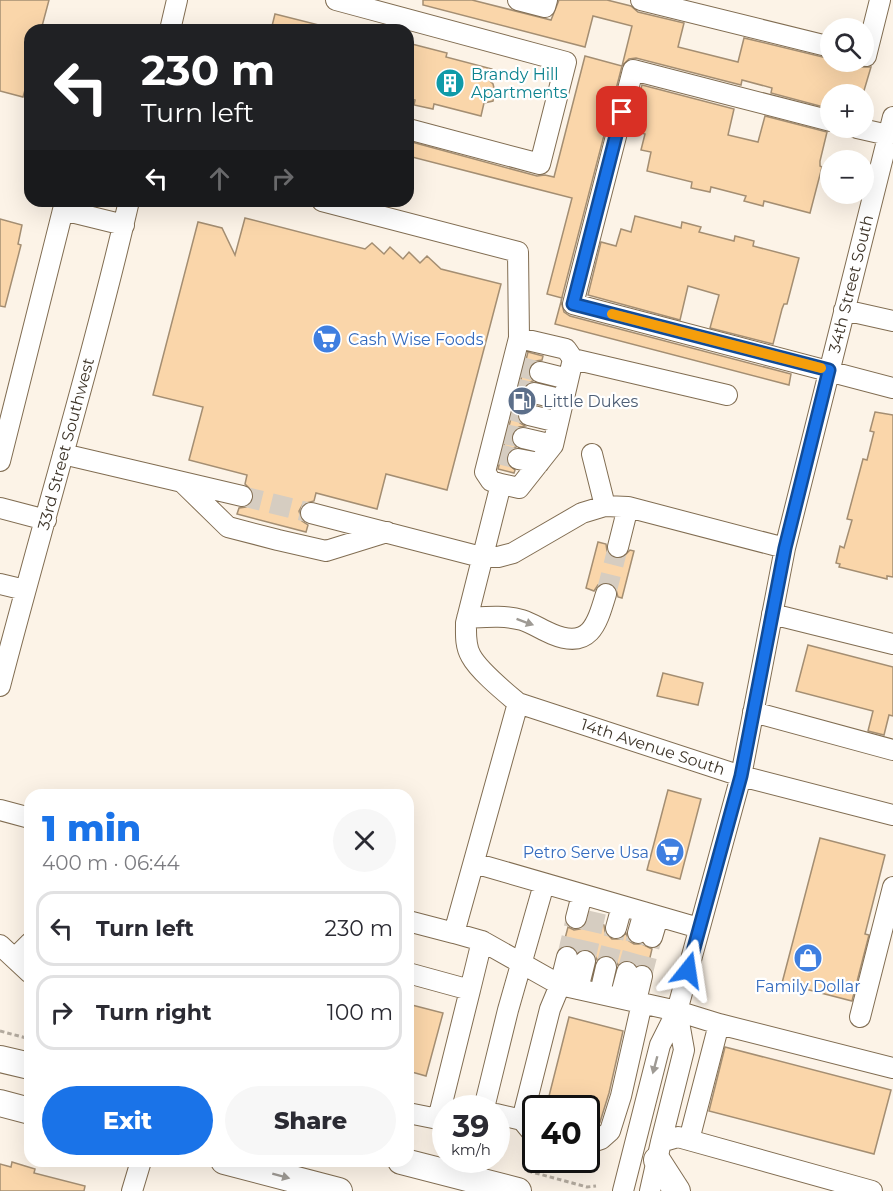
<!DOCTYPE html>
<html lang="en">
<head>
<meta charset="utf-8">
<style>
  :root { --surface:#fff; --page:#f7f7f7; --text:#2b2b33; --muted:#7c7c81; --line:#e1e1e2; --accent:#1a73e8 }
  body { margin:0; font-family:Montserrat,sans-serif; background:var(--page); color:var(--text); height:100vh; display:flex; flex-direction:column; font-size:22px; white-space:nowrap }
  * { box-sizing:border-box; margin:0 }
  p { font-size:20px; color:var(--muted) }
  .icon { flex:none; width:33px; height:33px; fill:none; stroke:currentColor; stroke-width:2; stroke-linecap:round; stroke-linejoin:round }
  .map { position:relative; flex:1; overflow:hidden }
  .sheet { position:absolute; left:24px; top:789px; width:390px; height:378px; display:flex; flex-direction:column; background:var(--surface); border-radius:18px; box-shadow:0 6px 24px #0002 }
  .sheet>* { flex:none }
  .banner { position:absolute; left:24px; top:24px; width:390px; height:183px; border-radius:18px; box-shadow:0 6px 24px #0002; background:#202124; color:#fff; overflow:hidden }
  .buttons { position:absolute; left:820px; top:18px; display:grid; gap:12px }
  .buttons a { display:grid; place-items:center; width:54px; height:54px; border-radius:50%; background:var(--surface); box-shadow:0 6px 24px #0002; font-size:30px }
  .speed { position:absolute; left:432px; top:1095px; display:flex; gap:12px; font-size:30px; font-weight:700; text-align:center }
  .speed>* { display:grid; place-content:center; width:78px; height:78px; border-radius:50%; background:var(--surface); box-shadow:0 6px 24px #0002; line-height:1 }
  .speed small { font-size:15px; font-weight:400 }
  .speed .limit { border:3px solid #111; border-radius:9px; background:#fff; color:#111 }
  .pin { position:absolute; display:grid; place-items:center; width:51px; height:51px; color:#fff; margin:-26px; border-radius:12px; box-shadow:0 3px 9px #0006 }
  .me { position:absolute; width:66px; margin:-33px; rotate:15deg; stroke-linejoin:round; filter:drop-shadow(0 0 4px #0008) }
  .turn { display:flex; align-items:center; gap:21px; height:126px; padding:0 18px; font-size:27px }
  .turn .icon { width:78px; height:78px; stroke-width:2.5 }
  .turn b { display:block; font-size:42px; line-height:51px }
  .lanes { display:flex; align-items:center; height:57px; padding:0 18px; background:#0003; justify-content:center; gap:30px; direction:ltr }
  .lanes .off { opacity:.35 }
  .round { display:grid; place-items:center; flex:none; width:63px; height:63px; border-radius:32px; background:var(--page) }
  .summary { display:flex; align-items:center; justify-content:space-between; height:102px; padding:0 18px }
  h1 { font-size:36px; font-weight:800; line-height:45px; color:var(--accent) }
  .cta { display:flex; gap:12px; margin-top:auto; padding:12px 18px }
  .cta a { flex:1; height:69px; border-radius:36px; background:var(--accent); color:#fff; font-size:24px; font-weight:800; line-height:69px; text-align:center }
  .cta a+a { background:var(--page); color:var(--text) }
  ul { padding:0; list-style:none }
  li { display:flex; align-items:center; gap:18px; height:75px; margin:0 12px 9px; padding:0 6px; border:3px solid var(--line); border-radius:18px }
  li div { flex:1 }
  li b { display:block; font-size:22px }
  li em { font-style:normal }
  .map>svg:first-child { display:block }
  .building { fill:#fad6aa; stroke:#a48e72; stroke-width:1.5 }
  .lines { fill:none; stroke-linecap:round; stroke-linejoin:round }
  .minor-tunnel { stroke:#d6cdc1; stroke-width:20; stroke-dasharray:20 10; stroke-linecap:butt }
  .minor-casing { stroke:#816d52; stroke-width:22 }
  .major-casing { stroke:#816d52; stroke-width:28 }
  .path { stroke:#b4ab9f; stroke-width:3; stroke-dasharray:4.5 3; stroke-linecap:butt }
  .minor { stroke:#fff; stroke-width:20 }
  .major { stroke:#fff; stroke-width:26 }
  .oneway { fill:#9e9a94 }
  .route-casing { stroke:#114b97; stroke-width:15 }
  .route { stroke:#1a73e8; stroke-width:10 }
  .slow { stroke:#f59e0b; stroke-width:10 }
  .labels { text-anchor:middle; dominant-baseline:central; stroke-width:4.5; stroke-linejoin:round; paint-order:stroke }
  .culture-label { font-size:16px; fill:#0d838f; stroke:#fff; text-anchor:start }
  .street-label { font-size:16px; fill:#3e3529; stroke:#fff }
  .shop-label { font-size:16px; fill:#366cbe; stroke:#fff; text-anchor:start }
  .service-label { font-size:16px; fill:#4e5e75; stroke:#fff; text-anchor:start }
</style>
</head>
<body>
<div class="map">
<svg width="893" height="1191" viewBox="0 0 893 1191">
  <rect width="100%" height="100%" fill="#fcf3e7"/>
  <path class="building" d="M 0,0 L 49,0 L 41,30 L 30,30 L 30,72 L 23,97 L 0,91 Z
    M 423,0 L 472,0 L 551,20 L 559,0 L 607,0 L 631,6 L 638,12 L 684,23 L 678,47 L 738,62 L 744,38 L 831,59 L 831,62 L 849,62 L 861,67 L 871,67 L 863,94 L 831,94 L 831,109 L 771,93 L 772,88 L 742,80 L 741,85 L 636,58 L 629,59 L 622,66 L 632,26 L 593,16 L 585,47 L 423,5 Z
    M 275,14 L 319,25 L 319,30 L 271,30 Z
    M 408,43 L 447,53 L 446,57 L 492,69 L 490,81 L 493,84 L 495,92 L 493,101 L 484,103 L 481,116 L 434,104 L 433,109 L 414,105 L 415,100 L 408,98 Z
    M 585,56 L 622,66 L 561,301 L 564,312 L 570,316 L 791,374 L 789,385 L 555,324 L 562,298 L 547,294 L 572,198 L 408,156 L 408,141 L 537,176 L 545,175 L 554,177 Z
    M 642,85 L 734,109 L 728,135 L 758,142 L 765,116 L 827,132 L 820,161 L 820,166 L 822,167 L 810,213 L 764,201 L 763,206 L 744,201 L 746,196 L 711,187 L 710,192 L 691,188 L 692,182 L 647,171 L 651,152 L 641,150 L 645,134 L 630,130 Z
    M 635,216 L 681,228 L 682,222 L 701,227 L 699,232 L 734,241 L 735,236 L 754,241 L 753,246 L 799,258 L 787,304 L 784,304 L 782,309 L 773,344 L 710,328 L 719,295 L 688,286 L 680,320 L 588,295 L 601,242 L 616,246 L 621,229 L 631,232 Z
    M 245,218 L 365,249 L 372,243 L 384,254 L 390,247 L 403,259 L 409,252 L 420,263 L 427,256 L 441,269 L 501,284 L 447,490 L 386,474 L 377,509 L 316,493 L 314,501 L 303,504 L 299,511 L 302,521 L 308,525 L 306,532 L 237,514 L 239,508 L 246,507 L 253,499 L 253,492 L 245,484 L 247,475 L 189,460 L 203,407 L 153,395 L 198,222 L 222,228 L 235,255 Z
    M 0,219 L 22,225 L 18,244 L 21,245 L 5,307 L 0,306 Z
    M 528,352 L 543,356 L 542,360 L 536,361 L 531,364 L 528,375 L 533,381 L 526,384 L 523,390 L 523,397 L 529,403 L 520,407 L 517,418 L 520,423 L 525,426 L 519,427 L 514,430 L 511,441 L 516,447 L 509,451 L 506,457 L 507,463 L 515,470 L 514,473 L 498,469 Z
    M 875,412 L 893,415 L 893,577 L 887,576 L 887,579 L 839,567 L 840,564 L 836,563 L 840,546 L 844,548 L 852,520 L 847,519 L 863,459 L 867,460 L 874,432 L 870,431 Z
    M 598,542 L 606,544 L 607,551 L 615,558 L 622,558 L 630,550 L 634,551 L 622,598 L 618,597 L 615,586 L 609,582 L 598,585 L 594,591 L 586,588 Z
    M 808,645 L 893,667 L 893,716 L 889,715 L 884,735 L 868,731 L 873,711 L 796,691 Z
    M 663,673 L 703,683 L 698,705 L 657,696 Z
    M 668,790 L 701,799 L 680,879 L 647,870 Z
    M 820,838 L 885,855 L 865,934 L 869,935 L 852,1001 L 782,983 Z
    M 588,920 L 604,925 L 605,932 L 612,939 L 620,939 L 626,933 L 629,941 L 634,944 L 642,944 L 652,949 L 648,966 L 637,966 L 630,960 L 623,961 L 618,965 L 615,959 L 609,956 L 602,956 L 597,960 L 594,953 L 588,950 L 578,952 L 570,946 L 563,946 L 568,927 L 574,930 L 580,929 L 585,926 Z
    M 408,1004 L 443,1013 L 426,1076 L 408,1071 Z
    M 569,1017 L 623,1031 L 609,1093 L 600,1122 L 586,1119 L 586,1108 L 546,1108 Z
    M 725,1047 L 891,1090 L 874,1154 L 709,1111 Z
    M 12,1162 L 35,1169 L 34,1173 L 85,1186 L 84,1191 L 0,1191 L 0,1164 L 11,1167 Z"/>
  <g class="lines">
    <path class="minor-tunnel" d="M 521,367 L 540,372
      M 515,388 L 534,393
      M 510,410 L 529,415
      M 504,434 L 523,438
      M 499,454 L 518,459
      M 242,496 L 311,513
      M 606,594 L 618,547
      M 567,957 L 576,918
      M 585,961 L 599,899
      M 606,967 L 616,928
      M 627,972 L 638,933
      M 642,976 L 652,937"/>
    <g class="minor-casing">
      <path id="minor" d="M 336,0 L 566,62 L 540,164 L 408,129
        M 518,0 L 545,7 L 547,0
        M 641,0 L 831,47
        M 170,30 L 177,0
        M 864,55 L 866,56 L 880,0
        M 831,121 L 633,70 L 573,304 L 893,388
        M 857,128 L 888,135
        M 322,201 L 518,252 L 519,338 L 485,472 L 491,481 L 501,484 L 466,623 C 466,634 465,646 471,656 C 479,671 505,692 518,703 L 741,776 L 893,815
        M 844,310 L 893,321
        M 573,359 L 727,395
        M 540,372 L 568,379
        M 534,393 L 564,400
        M 529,415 L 558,422
        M 523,438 L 553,445
        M 63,454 L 242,496
        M 592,454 L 605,506
        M 518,459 L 539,463
        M 0,461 L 63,210 L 124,225
        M 183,483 L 228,527 L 278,540 L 326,551 L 387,532
        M 501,484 L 519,488 L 553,445 L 573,359 L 566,349 L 519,338
        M 0,508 L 46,520
        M 311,513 L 481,557 L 498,557 L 513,553 L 582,513 L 605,506 L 628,507 L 785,548
        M 618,547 L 628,507
        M 0,584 L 25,590
        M 772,614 L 893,644
        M 467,618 C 485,617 505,615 522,620 C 532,623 542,630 552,634 C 590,650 597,624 606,594
        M 0,686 C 42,524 91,364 129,201
        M 753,712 L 893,750
        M 0,810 L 30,818
        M 474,863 L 699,928
        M 576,918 L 582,895
        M 408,921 L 454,933 L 518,703
        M 616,928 L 622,906
        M 454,933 L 482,941 L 560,985 L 550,1009 L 522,1120
        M 638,933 L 644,912
        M 652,937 L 658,917
        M 0,945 L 30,973
        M 567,957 L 560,985 L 677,1011 L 719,1024 L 893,1068
        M 15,958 L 30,943
        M 408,973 L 470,990 L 438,1119 L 408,1113
        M 578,989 L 585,961
        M 470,990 L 482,941
        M 600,993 L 606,967
        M 620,998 L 627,972
        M 636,1001 L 642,976
        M 860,1017 L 893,887
        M 484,1108 L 508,1010 L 544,884
        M 496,1114 L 522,1120 L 531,1131 L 536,1132
        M 689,1140 L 719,1024
        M 661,1142 L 678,1137 L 872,1191
        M 586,1144 L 601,1139 L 610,1131 L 621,1096 L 642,1003
        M 132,1191 L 141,1161
        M 623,1191 L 660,1045 L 677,1011 L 741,776 L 785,548 L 893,117
        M 650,1191 L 661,1142 L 684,1050 L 677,1011"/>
    </g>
    <g class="major-casing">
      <path id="major" d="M 0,1059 L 30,1066
        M 0,1103 L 30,1111
        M 657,1160 L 677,1191
        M 224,1161 L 339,1191
        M 401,1161 L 518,1191"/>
    </g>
    <path class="path" d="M 0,1031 L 30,1039
      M 528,1171 L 587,1187 L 596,1186"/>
    <use href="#minor" class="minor"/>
    <use href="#major" class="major"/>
  </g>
  <defs><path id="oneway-solid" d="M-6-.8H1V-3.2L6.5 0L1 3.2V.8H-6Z" transform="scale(1.5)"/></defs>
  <g class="oneway">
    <use href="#oneway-solid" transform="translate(525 622) rotate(20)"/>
    <use href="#oneway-solid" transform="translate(655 1065) rotate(105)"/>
    <use href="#oneway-solid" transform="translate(281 1176) rotate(15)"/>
  </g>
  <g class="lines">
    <g class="route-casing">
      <path id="route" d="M 622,112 L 573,304 L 829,370 L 785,548 L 741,776 L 688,970"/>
    </g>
    <use href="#route" class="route"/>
    <path class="slow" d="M 612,314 L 821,368"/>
  </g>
  <defs>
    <g id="building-disc" transform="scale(1.5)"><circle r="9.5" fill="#0f9aa8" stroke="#fff"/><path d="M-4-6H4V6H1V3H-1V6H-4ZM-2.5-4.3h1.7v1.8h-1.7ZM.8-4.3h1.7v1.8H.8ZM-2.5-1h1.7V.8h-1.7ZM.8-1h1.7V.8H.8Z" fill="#fff"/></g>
    <g id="supermarket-disc" transform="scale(1.5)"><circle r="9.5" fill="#3f7fe0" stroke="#fff"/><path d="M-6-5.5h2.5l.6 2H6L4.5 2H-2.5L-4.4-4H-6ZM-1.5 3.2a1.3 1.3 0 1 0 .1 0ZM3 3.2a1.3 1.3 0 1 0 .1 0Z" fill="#fff"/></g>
    <g id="fuel-disc" transform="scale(1.5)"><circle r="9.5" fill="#5c6f8a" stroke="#fff"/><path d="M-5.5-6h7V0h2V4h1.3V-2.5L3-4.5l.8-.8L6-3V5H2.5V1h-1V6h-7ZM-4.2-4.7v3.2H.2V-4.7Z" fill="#fff"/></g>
    <g id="shop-disc" transform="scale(1.5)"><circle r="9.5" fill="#3f7fe0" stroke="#fff"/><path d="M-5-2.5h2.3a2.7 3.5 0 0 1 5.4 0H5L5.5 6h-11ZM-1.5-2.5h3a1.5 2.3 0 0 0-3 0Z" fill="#fff"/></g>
  </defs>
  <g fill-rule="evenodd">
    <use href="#building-disc" x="450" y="83"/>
    <use href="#supermarket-disc" x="327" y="339"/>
    <use href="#fuel-disc" x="522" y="401"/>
    <use href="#supermarket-disc" x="670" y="852"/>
    <use href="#shop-disc" x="808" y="958"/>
  </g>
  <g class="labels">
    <g class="culture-label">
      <text x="471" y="74">Brandy Hill<tspan x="471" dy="18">Apartments</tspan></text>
    </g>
    <g class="street-label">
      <text transform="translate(851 284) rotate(-76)">34th Street South</text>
      <text transform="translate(66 444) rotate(-75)">33rd Street Southwest</text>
      <text transform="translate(653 747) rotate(18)">14th Avenue South</text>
    </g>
    <g class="shop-label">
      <text x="348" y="339">Cash Wise Foods</text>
      <text x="649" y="852" text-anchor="end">Petro Serve Usa</text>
      <text x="808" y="986" text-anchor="middle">Family Dollar</text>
    </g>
    <g class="service-label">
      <text x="543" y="401">Little Dukes</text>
    </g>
  </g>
</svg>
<div class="buttons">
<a><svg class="icon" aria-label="search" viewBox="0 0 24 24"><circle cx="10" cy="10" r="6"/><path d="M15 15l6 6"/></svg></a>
<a>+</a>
<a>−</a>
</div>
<div class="speed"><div>39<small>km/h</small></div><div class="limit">40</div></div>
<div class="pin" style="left:622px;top:112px;background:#d93025"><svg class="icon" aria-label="arrive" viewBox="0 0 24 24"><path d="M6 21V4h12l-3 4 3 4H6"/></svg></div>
<svg class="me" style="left:688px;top:970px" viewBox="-20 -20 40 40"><path d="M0-17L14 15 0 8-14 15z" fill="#1a73e8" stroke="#fff" stroke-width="4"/></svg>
<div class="banner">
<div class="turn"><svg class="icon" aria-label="left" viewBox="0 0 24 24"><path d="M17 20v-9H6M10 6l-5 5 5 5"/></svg><div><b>230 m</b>Turn left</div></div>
<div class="lanes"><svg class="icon" aria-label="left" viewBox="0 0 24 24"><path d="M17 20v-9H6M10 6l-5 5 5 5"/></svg><svg class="icon off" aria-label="ahead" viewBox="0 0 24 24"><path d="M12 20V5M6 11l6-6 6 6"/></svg><svg class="icon off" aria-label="right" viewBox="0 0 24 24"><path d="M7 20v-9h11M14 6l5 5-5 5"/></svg></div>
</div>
<section class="sheet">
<div class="summary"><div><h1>1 min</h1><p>400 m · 06:44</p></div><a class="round"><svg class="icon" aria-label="close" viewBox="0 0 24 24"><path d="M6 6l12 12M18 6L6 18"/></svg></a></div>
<ul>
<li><svg class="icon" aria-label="left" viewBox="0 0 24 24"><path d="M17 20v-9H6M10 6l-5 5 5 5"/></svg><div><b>Turn left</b></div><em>230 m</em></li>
<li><svg class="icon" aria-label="right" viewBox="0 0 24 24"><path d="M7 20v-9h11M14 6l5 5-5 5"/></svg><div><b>Turn right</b></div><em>100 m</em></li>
</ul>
<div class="cta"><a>Exit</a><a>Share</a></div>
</section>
</div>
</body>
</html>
